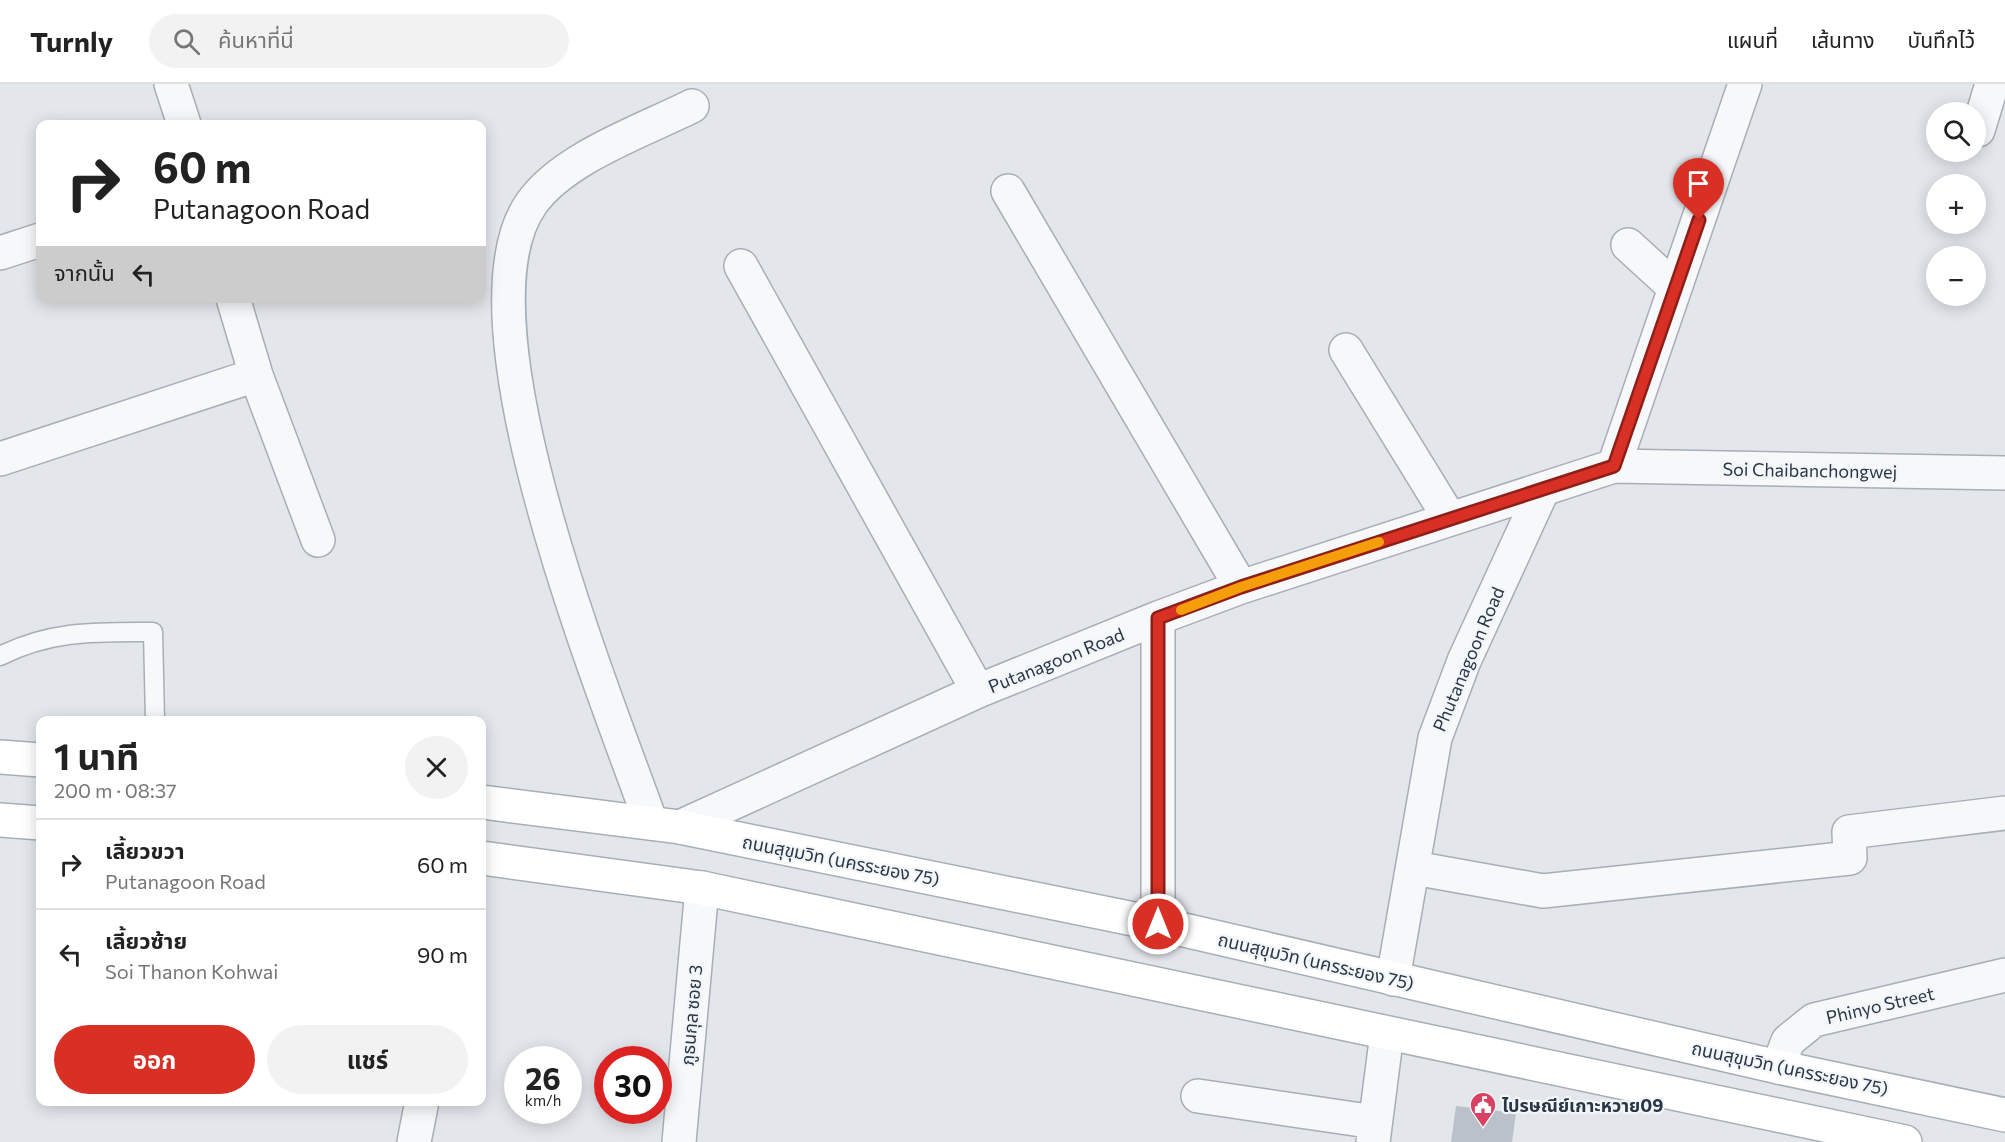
<!DOCTYPE html>
<html lang="th">
<head>
<meta charset="utf-8">
<style>
  :root { --surface:#fff; --page:#f2f2f2; --text:#222; --muted:#767676; --line:#e0e0e0; --accent:#d93025 }
  body { margin:0; font-family:Commissioner,"Noto Sans Thai",sans-serif; background:var(--page); color:var(--text); height:100vh; display:flex; flex-direction:column; font-size:22px; white-space:nowrap }
  * { box-sizing:border-box; margin:0 }
  p { font-size:20px; color:var(--muted) }
  .icon { flex:none; width:33px; height:33px; fill:none; stroke:currentColor; stroke-width:2; stroke-linecap:round; stroke-linejoin:round }
  .map { position:relative; flex:1; overflow:hidden }
  .details { position:absolute; left:36px; top:632px; width:450px; height:390px; display:flex; flex-direction:column; background:var(--surface); border-radius:12px; box-shadow:0 3px 15px #0003 }
  .details>* { flex:none }
  .guide { position:absolute; left:36px; top:36px; width:450px; height:183px; border-radius:12px; box-shadow:0 3px 15px #0003; background:#fff; color:var(--text); overflow:hidden }
  .fabs { position:absolute; left:1926px; top:18px; display:grid; gap:12px }
  .fabs a { display:grid; place-items:center; width:60px; height:60px; border-radius:50%; background:var(--surface); box-shadow:0 3px 15px #0003; font-size:30px }
  .speed { position:absolute; left:504px; top:962px; display:flex; gap:12px; font-size:30px; font-weight:700; text-align:center }
  .speed>* { display:grid; place-content:center; width:78px; height:78px; border-radius:50%; background:var(--surface); box-shadow:0 3px 15px #0003; line-height:1 }
  .speed small { font-size:15px; font-weight:400 }
  .speed .limit { border:9px solid #d22; background:#fff; color:#111 }
  .pin { position:absolute; display:grid; place-items:center; width:51px; height:51px; color:#fff; margin:-62px -26px; border-radius:50% 50% 50% 0; rotate:-45deg; box-shadow:0 0 6px #0007 }
  .pin .icon { rotate:45deg }
  .me { position:absolute; width:66px; margin:-33px; rotate:0deg; stroke-linejoin:round; filter:drop-shadow(0 0 4px #0008) }
  .turn { display:flex; align-items:center; gap:21px; height:126px; padding:0 18px; font-size:27px }
  .turn .icon { width:78px; height:78px; stroke-width:2.5 }
  .turn b { display:block; font-size:42px; line-height:51px }
  .then { display:flex; align-items:center; height:57px; padding:0 18px; background:#0003; gap:12px; font-size:22px }
  .round { display:grid; place-items:center; flex:none; width:63px; height:63px; border-radius:32px; background:var(--page) }
  .headline { display:flex; align-items:center; justify-content:space-between; height:102px; padding:0 18px }
  h1 { font-size:36px; font-weight:700; line-height:45px }
  .action { display:flex; gap:12px; margin-top:auto; padding:12px 18px }
  .action a { flex:1; height:69px; border-radius:36px; background:var(--accent); color:#fff; font-size:24px; font-weight:700; line-height:69px; text-align:center }
  .action a+a { background:var(--page); color:var(--text) }
  ul { padding:0; list-style:none }
  li { display:flex; align-items:center; gap:18px; height:90px; padding:0 18px; border-top:2px solid var(--line) }
  li div { flex:1 }
  li b { display:block; font-size:22px }
  li em { font-style:normal }
  header { display:flex; align-items:center; gap:36px; box-sizing:border-box; height:84px; padding:0 30px; background:var(--surface); border-bottom:2px solid var(--line) }
  header strong { font-size:28px }
  nav { display:flex; gap:33px; margin-inline-start:auto; font-size:21px }
  .search { width:420px; height:54px; background:var(--page); display:flex; align-items:center; gap:15px; box-sizing:border-box; padding:0 21px; border-radius:33px; color:var(--muted); font-size:22px }
  .map>svg:first-child { display:block }
  .building { fill:#bac1ca }
  .lines { fill:none; stroke-linecap:round; stroke-linejoin:round }
  .lane-casing { stroke:#a7aeb7; stroke-width:21 }
  .street-casing { stroke:#a7aeb7; stroke-width:36 }
  .secondary-casing { stroke:#a7aeb7; stroke-width:36 }
  .lane { stroke:#f6f8fa; stroke-width:18 }
  .street { stroke:#f6f8fa; stroke-width:33 }
  .secondary { stroke:#fff; stroke-width:33 }
  .route-casing { stroke:#8d1f18; stroke-width:15 }
  .route { stroke:#d93025; stroke-width:10 }
  .slow { stroke:#f59e0b; stroke-width:10 }
  .labels { text-anchor:middle; dominant-baseline:central; stroke-width:4.5; stroke-linejoin:round; paint-order:stroke }
  .street-label { font-size:18px; fill:#293646; stroke:#f3f6f9 }
  .poi-label { font-size:18px; font-weight:bold; fill:#293646; stroke:#f3f6f9; text-anchor:start }
</style>
</head>
<body>
<header>
<strong>Turnly</strong>
<div class="search"><svg class="icon" aria-label="search" viewBox="0 0 24 24"><circle cx="10" cy="10" r="6"/><path d="M15 15l6 6"/></svg>ค้นหาที่นี่</div>
<nav><a>แผนที่</a><a>เส้นทาง</a><a>บันทึกไว้</a></nav>
</header>
<div class="map">
<svg width="2005" height="1058" viewBox="0 0 2005 1058">
  <rect width="100%" height="100%" fill="#e3e7ec"/>
  <path class="building" d="M 1456,1022 L 1516,1029 L 1512,1058 L 1451,1058 Z"/>
  <g class="lines">
    <g class="lane-casing">
      <path id="lane" d="M 0,572 C 52,546 96,548 153,548 L 155,636"/>
    </g>
    <g class="street-casing">
      <path id="street" d="M 171,0 L 184,40
        M 1978,46 L 1992,0
        M 1008,107 L 1241,503
        M 1628,161 L 1675,204
        M 0,169 L 40,156
        M 741,182 L 978,607
        M 233,214 L 256,291 L 318,456
        M 1346,266 L 1450,435
        M 0,375 L 256,291
        M 1614,382 L 1745,0
        M 651,739 C 606,612 451,235 531,120 C 563,74 642,47 692,22
        M 680,743 L 978,607 L 1158,534 L 1241,503 L 1614,382 L 2005,389
        M 1414,784 L 1543,807 L 1850,774 L 1849,748 L 2005,729
        M 1158,840 L 1158,534
        M 1393,895 L 1435,654 L 1464,577 L 1543,405
        M 1778,983 L 1788,957 L 1814,936 L 2005,891
        M 1198,1012 L 1375,1038
        M 414,1058 L 422,1017
        M 679,1058 L 702,804
        M 1373,1058 L 1387,949"/>
    </g>
    <g class="secondary-casing">
      <path id="secondary" d="M 0,673 L 40,676
        M 482,718 L 680,743 L 1158,840 L 1778,983 L 2005,1031
        M 0,736 L 40,739
        M 482,774 L 702,804 L 1905,1058"/>
    </g>
    <use href="#lane" class="lane"/>
    <use href="#street" class="street"/>
    <use href="#secondary" class="secondary"/>
  </g>
  <g class="lines">
    <g class="route-casing">
      <path id="route" d="M 1158,840 L 1158,534 L 1241,503 L 1614,382 L 1699,136"/>
    </g>
    <use href="#route" class="route"/>
    <path class="slow" d="M 1181,526 L 1241,503 L 1379,458"/>
  </g>
  <defs>
    <g id="civic-pin" transform="scale(1.35)"><path d="M0 17L-7.5 6A9.5 9.5 0 1 1 7.5 6Z" fill="#d84164" stroke="#f3f6f9"/><path d="M-.6-6.5H3V-4.5H.6V-3L4-1V1h2V6H-6V1h2V-1L-.6-3ZM-1.2 2.5V6h2.4V2.5Z" fill="#fff"/></g>
  </defs>
  <g fill-rule="evenodd">
    <use href="#civic-pin" x="1483" y="1021"/>
  </g>
  <g class="labels">
    <g class="street-label">
      <text transform="translate(1810 386) rotate(1)">Soi Chaibanchongwej</text>
      <text transform="translate(1468 575) rotate(-67)">Phutanagoon Road</text>
      <text transform="translate(1056 576) rotate(-22)">Putanagoon Road</text>
      <text transform="translate(841 776) rotate(11)">ถนนสุขุมวิท (นครระยอง 75)</text>
      <text transform="translate(1316 877) rotate(13)">ถนนสุขุมวิท (นครระยอง 75)</text>
      <text transform="translate(1880 921) rotate(-13)">Phinyo Street</text>
      <text transform="translate(691 931) rotate(-85)">ภูธนกุล ซอย 3</text>
      <text transform="translate(1790 984) rotate(12)">ถนนสุขุมวิท (นครระยอง 75)</text>
    </g>
    <g class="poi-label">
      <text x="1502" y="1021">ไปรษณีย์เกาะหวาย09</text>
    </g>
  </g>
</svg>
<div class="fabs">
<a><svg class="icon" aria-label="search" viewBox="0 0 24 24"><circle cx="10" cy="10" r="6"/><path d="M15 15l6 6"/></svg></a>
<a>+</a>
<a>−</a>
</div>
<div class="speed"><div>26<small>km/h</small></div><div class="limit">30</div></div>
<div class="pin" style="left:1699px;top:136px;background:#d93025"><svg class="icon" aria-label="arrive" viewBox="0 0 24 24"><path d="M6 21V4h12l-3 4 3 4H6"/></svg></div>
<svg class="me" style="left:1158px;top:840px" viewBox="-20 -20 40 40"><circle r="17" fill="#d93025" stroke="#fff" stroke-width="3"/><path d="M0-11L8 9 0 5-8 9z" fill="#fff"/></svg>
<div class="guide">
<div class="turn"><svg class="icon" aria-label="right" viewBox="0 0 24 24"><path d="M7 20v-9h11M14 6l5 5-5 5"/></svg><div><b>60 m</b>Putanagoon Road</div></div>
<div class="then">จากนั้น<svg class="icon" aria-label="left" viewBox="0 0 24 24"><path d="M17 20v-9H6M10 6l-5 5 5 5"/></svg></div>
</div>
<section class="details">
<div class="headline"><div><h1>1 นาที</h1><p>200 m · 08:37</p></div><a class="round"><svg class="icon" aria-label="close" viewBox="0 0 24 24"><path d="M6 6l12 12M18 6L6 18"/></svg></a></div>
<ul>
<li><svg class="icon" aria-label="right" viewBox="0 0 24 24"><path d="M7 20v-9h11M14 6l5 5-5 5"/></svg><div><b>เลี้ยวขวา</b><p>Putanagoon Road</p></div><em>60 m</em></li>
<li><svg class="icon" aria-label="left" viewBox="0 0 24 24"><path d="M17 20v-9H6M10 6l-5 5 5 5"/></svg><div><b>เลี้ยวซ้าย</b><p>Soi Thanon Kohwai</p></div><em>90 m</em></li>
</ul>
<div class="action"><a>ออก</a><a>แชร์</a></div>
</section>
</div>
</body>
</html>
